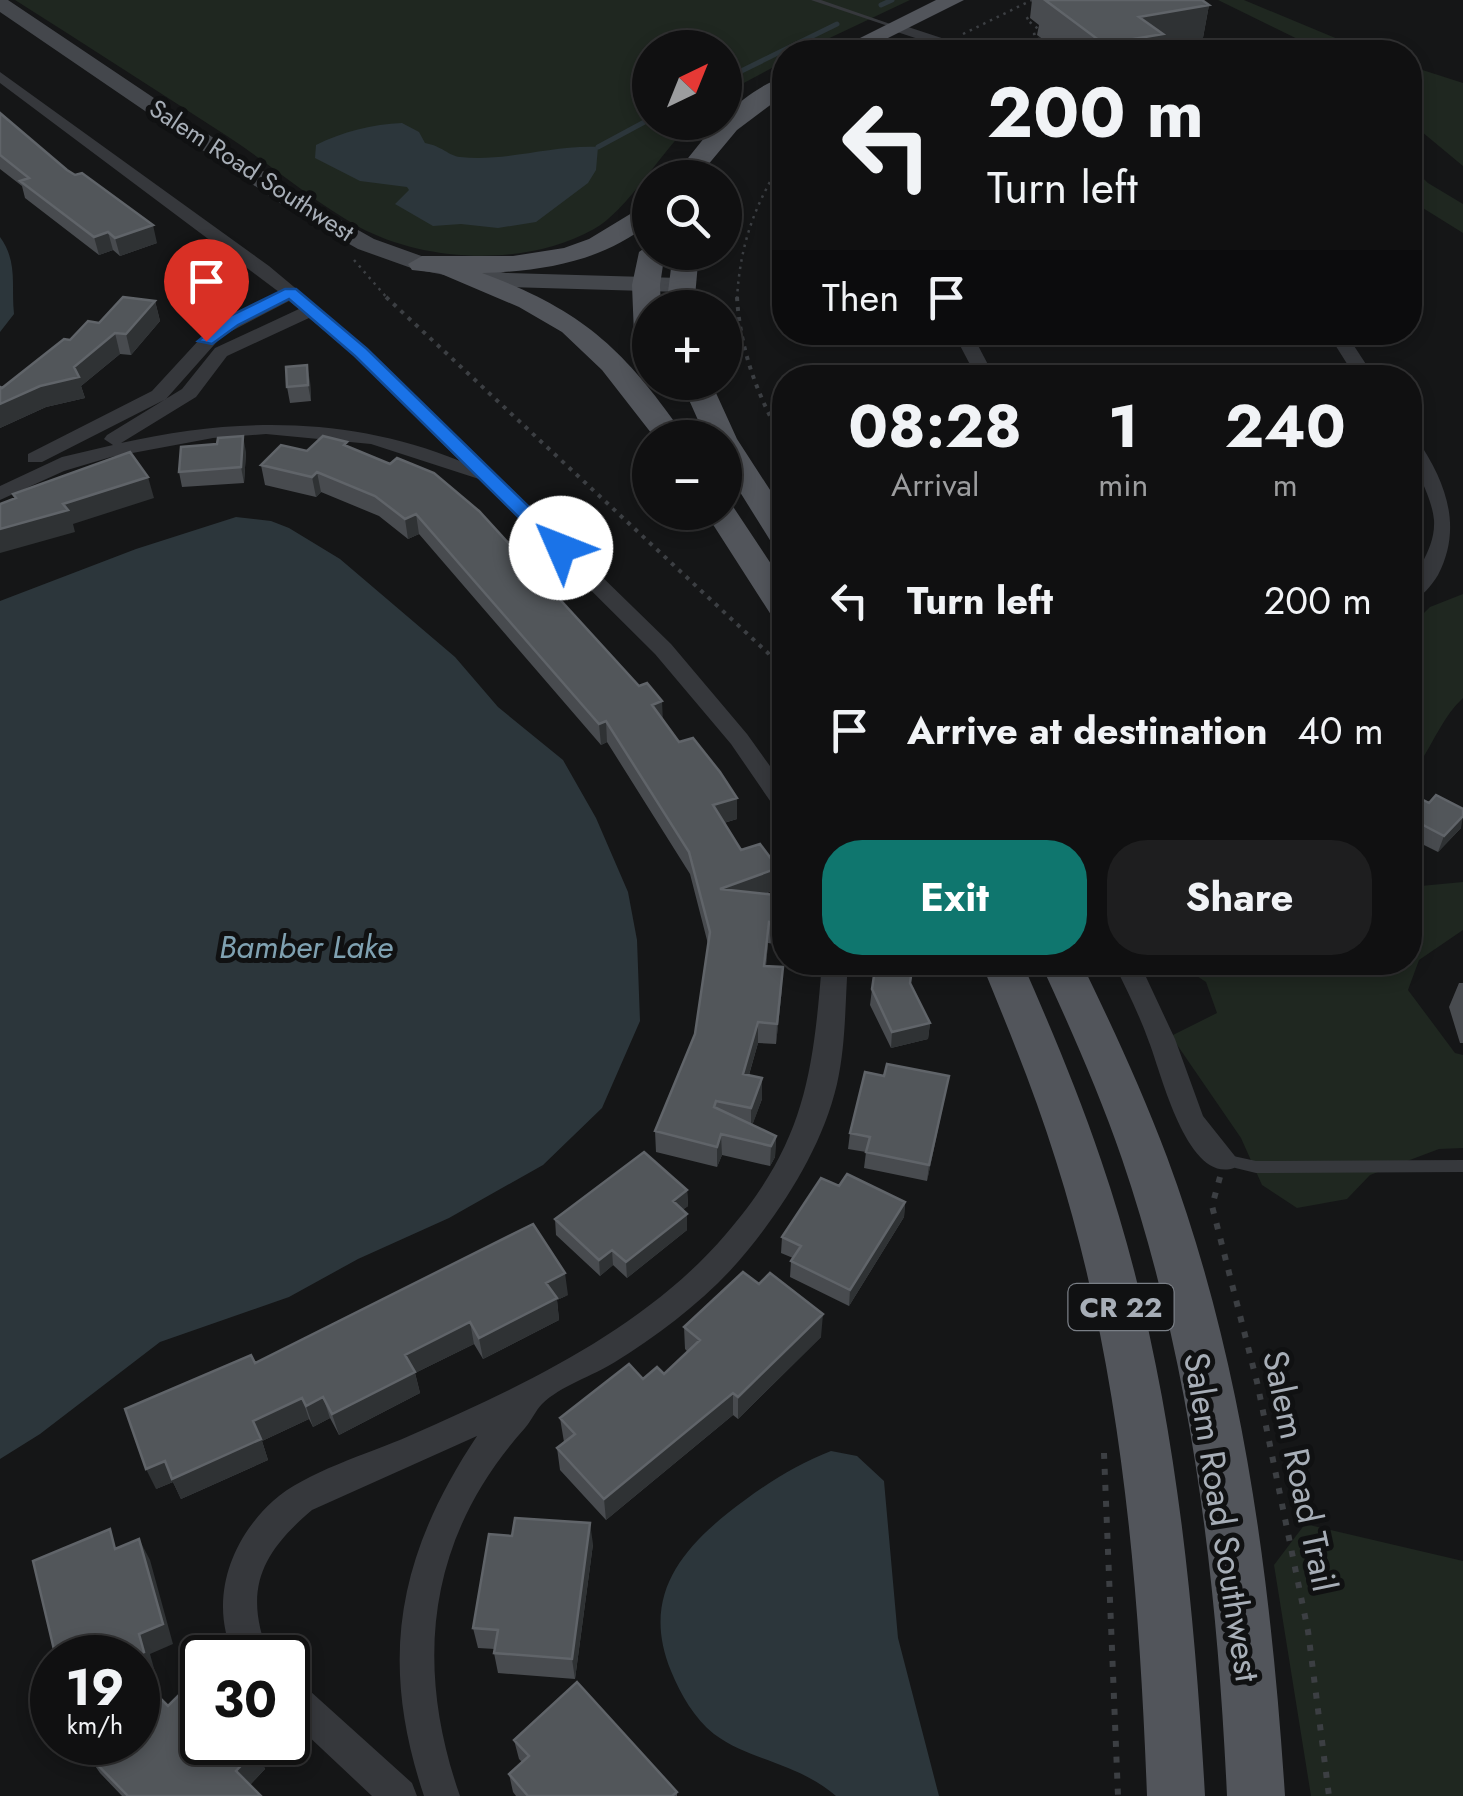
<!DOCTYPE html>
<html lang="en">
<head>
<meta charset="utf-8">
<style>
  :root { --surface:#101011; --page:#1e1e1f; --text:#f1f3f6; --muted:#9c9d9f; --line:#303031; --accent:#0f766e }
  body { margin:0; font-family:Jost,sans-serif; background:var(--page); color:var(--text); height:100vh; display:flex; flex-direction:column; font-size:38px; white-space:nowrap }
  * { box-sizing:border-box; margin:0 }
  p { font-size:32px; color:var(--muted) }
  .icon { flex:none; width:55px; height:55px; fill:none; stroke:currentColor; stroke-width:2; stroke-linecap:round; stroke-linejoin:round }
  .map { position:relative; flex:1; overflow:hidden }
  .panel { position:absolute; left:772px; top:365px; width:650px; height:610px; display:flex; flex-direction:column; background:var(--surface); border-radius:40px; box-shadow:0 5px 15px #0003,0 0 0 2px var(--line) }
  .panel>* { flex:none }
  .guide { position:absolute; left:772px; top:40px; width:650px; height:305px; border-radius:40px; box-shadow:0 5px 15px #0003,0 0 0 2px var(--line); background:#101011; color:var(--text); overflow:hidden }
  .needle { width:65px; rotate:43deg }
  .buttons { position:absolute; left:632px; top:30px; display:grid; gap:20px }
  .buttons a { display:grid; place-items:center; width:110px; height:110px; border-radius:50%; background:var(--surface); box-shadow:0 5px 15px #0003,0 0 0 2px var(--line); font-size:50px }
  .speed { position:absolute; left:30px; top:1635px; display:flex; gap:20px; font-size:50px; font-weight:700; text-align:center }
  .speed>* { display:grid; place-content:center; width:130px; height:130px; border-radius:50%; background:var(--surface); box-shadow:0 5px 15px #0003,0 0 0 2px var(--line); line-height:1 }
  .speed small { font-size:25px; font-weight:400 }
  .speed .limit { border:5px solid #111; border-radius:15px; background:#fff; color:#111 }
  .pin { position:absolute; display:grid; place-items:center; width:85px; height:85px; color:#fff; margin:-102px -42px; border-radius:50% 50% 50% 0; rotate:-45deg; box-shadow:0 0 10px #0007 }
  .pin .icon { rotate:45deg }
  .me { position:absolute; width:110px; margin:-55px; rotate:314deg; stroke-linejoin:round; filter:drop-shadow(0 0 8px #0008) }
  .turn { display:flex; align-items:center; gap:35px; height:210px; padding:0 50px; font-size:45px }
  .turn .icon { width:130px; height:130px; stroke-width:2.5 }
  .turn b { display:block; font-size:70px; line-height:85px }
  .then { display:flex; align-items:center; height:95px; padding:0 50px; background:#0003; gap:20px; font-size:38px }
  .eta { display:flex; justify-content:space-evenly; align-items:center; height:170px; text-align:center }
  .eta b { font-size:60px; font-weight:700; line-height:70px }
  .action { display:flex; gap:20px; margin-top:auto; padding:20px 50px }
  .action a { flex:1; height:115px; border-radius:40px; background:var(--accent); color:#fff; font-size:40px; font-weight:700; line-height:115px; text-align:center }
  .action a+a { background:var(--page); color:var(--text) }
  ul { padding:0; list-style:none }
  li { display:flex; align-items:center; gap:30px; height:130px; padding:0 50px }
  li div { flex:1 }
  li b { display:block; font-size:38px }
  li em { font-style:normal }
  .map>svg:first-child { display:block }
  .green { fill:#1f2720 }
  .water { fill:#2c363b }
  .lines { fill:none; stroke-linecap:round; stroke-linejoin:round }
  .stream { stroke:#2c363b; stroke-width:5 }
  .path-far2 { stroke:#3c3f43; stroke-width:2.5; stroke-dasharray:2.5 5; stroke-linecap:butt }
  .path-far1 { stroke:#3c3f43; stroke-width:4; stroke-dasharray:4 6; stroke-linecap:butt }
  .path { stroke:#3c3f43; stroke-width:6; stroke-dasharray:6 10; stroke-linecap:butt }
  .service { fill:#36383c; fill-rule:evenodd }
  .minor { fill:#36383c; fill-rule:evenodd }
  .secondary { fill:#44474c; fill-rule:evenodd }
  .primary { fill:#52555b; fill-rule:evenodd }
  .wall { fill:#484b4f }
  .shaded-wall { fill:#2f3234 }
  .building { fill:#52565a; stroke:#606469; stroke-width:2.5 }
  .route { fill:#1a73e8; stroke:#114b97; stroke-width:2.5 }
  .labels { text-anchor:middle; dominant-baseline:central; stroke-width:10; stroke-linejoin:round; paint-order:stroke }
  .far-street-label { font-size:25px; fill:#a7aeb7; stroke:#101112 }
  .shield { fill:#101112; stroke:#7a7f86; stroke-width:2.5 }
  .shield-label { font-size:28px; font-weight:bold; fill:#a7aeb7 }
  .water-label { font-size:32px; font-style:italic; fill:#7fa1b1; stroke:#101112 }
  .near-street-label { font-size:35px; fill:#a7aeb7; stroke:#101112 }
</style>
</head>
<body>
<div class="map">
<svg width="1463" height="1796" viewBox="0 0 1463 1796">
  <rect width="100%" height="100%" fill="#151617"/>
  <path class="green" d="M 15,0 L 910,0 L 800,52 L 785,52 L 785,61 L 725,93 L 725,48 L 650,48 L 650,122 L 692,123 C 662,150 627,211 594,229 C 527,267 426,263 359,227 C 313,201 271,165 227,136 C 156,90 86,45 15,0 Z
    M 1218,0 L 1244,0 L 1369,52 L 1324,52 Z
    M 1410,66 L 1463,83 L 1463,166 L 1410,122 Z
    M 1410,166 L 1428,183 L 1463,204 L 1463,233 L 1410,200 Z
    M 1463,594 L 1463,698 C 1440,719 1431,751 1410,776 L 1410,627 L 1430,607 Z
    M 1463,882 L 1463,930 L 1419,960 L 1408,990 L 1455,1053 L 1463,1055 L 1463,1148 L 1439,1149 L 1370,1175 L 1347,1199 L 1297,1208 L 1262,1185 L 1241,1138 L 1171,1036 L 1217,1013 L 1206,982 L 1177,963 L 1410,962 L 1410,887 Z
    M 1305,1524 L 1463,1561 L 1463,1796 L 1311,1796 L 1274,1565 Z"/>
  <path class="water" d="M 402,123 L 419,132 L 425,143 C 442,146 449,156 460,157 C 507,162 551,145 598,147 L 596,170 L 588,183 L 536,222 L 498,228 L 461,224 L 433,226 L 395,204 L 409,190 L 407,187 L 360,181 L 315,158 L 316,145 C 342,132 373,124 402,123 Z
    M 0,237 C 18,262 11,284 14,314 L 0,332 Z
    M 236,517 L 271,521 L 289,528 L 340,559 L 455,657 L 498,707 L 563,760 L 596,818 L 628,892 L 637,940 L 640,1021 L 602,1108 L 543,1165 L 449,1218 L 358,1259 L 289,1297 L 160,1342 L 40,1434 L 0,1459 L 0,601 L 136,549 Z
    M 831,1451 L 857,1456 L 884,1481 L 898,1638 L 939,1796 L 836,1796 C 796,1762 750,1761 714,1734 C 694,1718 681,1695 671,1671 C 639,1593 685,1544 745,1500 C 772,1480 800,1463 831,1451 Z"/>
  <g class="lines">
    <path class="stream" d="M 881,5 L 892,0
      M 725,79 L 837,24
      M 598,147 L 650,119"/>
    <path class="path-far2" d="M 1035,14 L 1026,19 L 1042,32 L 1034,34 L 1043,43
      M 963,34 L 1032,0
      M 354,260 L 388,299
      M 737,299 C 740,244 755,203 785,157"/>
    <path class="path-far1" d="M 386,297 L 769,654 L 785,678
      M 737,297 C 740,351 758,397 785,444"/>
    <path class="path" d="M 1220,1177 L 1212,1206 L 1257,1382 L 1308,1631 L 1329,1796
      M 1104,1453 L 1118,1796"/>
    <path class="service" d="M 811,0 L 821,0 L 899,27 L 894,28 Z
      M 1224,1154 L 1256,1161 L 1463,1160 L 1463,1172 L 1256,1173 L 1219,1164 L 1217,1160 L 1219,1156 Z"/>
    <path class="minor" d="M 896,23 L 975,49 L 977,52 L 958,52 L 891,30 L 889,27 Z
      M 0,72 L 269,266 L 367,348 L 671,644 L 747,734 L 785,787 L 785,813 L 777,811 L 731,744 L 655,654 L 479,479 L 371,444 L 266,434 L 213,438 L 111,457 L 64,471 L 0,500 L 0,486 L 62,457 L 113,445 L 104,439 L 107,435 L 182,389 L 215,348 L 299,309 L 289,301 L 222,336 L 166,399 L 42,462 L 28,462 L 28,454 L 152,391 L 210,328 L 279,292 L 0,83 ZM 309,318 L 355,356 L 460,461 C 350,416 236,417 121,443 L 196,397 L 227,356 Z
      M 953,332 L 971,332 L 995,378 L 977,378 Z
      M 1327,332 L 1345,332 L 1375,378 L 1356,378 Z
      M 1410,437 L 1417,439 C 1446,482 1463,527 1438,575 C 1431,586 1422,598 1410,601 C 1410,572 1436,553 1434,520 C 1431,490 1410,467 1410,437 Z
      M 822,962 L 848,962 C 845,1003 846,1044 837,1084 C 823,1144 787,1202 748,1250 C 713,1294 662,1333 615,1362 C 593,1376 560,1386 542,1404 C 536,1410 531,1421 525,1428 C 428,1536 413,1662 460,1796 L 424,1796 C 378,1659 398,1555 477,1436 L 312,1510 C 259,1555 243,1592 270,1658 L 235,1658 C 208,1603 229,1541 273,1501 C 305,1472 368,1454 409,1436 C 521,1387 645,1329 726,1234 C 804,1144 813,1076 822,962 Z
      M 1113,962 L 1139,962 L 1175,1039 L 1203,1116 L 1238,1160 L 1234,1168 C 1187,1184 1161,1072 1149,1042 C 1139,1014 1126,988 1113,962 Z
      M 288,1676 L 300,1682 L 412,1783 L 417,1796 L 372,1796 L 288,1717 Z"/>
    <path class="secondary" d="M 0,0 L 8,0 L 312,204 L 374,239 L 427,258 L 506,273 L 680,278 L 692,285 L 680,292 L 506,287 L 414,269 L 358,249 L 296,214 L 0,12 Z"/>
    <path class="primary" d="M 936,0 L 964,0 L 860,52 L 832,52 Z
      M 785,77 L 785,94 L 737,130 L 697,178 L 672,178 L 717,122 L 725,122 L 725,115 C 742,100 762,83 785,77 Z
      M 650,202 L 650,223 C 601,262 543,271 482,273 C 584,311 624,349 686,438 L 655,438 L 602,370 L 562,332 L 519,307 L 439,273 L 412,270 L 408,264 L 422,256 L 513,256 L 564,248 L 589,239 Z
      M 650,244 L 650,252 L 665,252 L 660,285 L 661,308 L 650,308 L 650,369 L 640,366 L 635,360 L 632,285 L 639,252 Z
      M 673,252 L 699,252 L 694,308 L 666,308 Z
      M 681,382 L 711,382 L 737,439 L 785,513 L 785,548 L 773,545 L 725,468 L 725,438 L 706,438 Z
      M 725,503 L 732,505 L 785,585 L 785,621 L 773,618 L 705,512 L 725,512 Z
      M 981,962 L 1022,962 C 1051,1028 1078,1092 1101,1160 C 1171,1364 1193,1582 1205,1796 L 1147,1796 C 1139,1582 1121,1366 1056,1161 C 1035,1093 1008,1028 981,962 Z
      M 1040,962 L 1081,962 C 1112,1026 1142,1090 1167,1157 C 1243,1361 1271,1580 1285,1796 L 1227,1796 C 1217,1580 1192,1365 1122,1159 C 1099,1092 1070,1027 1040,962 Z"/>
  </g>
  <path class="wall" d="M 1032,0 L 1202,0 L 1209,5 L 1202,43 L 1160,50 L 1160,52 L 1060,52 L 1037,35 L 1039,25 L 1030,18 Z
    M 0,113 L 67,170 L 157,243 L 120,256 L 113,250 L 99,255 L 25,198 L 22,186 L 0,169 Z
    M 155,301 L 160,321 L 131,355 L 120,354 L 81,386 L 85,398 L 46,407 L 0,428 L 0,387 L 2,388 L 99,323 Z
    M 310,381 L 311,401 L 290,403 L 287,387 Z
    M 348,447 L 639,686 L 662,701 L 662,720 L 679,742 L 737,798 L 737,819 L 724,823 L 741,850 L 777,889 L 765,894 L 785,896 L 785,922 L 781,945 L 768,943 L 766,966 L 782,988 L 776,1044 L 758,1043 L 749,1075 L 762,1078 L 762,1099 L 752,1125 L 776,1136 L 775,1157 L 770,1166 L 722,1155 L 717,1167 L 656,1152 L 655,1131 L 695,1034 L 708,944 L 690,874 L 607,742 L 601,745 L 419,534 L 408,539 L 379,516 L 321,492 L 316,497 L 265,485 L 261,465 L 307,451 Z
    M 246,452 L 244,483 L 182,487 L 179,472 Z
    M 1410,793 L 1461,828 L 1438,852 L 1410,838 Z
    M 1459,983 L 1463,983 L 1463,1043 L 1460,1043 L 1449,1007 Z
    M 911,984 L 930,1023 L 928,1039 L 891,1048 L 870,1005 L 872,989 Z
    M 884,1076 L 949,1076 L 927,1181 L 864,1168 L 866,1152 L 848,1149 L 850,1133 Z
    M 839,1186 L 905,1202 L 904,1217 L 849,1306 L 790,1277 L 791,1261 L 793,1258 L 781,1253 L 782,1237 Z
    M 687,1190 L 688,1206 L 682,1210 L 687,1214 L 687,1230 L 627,1278 L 613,1265 L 600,1276 L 556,1235 L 555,1219 Z
    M 568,1295 L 557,1300 L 559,1320 L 483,1359 L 474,1344 L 415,1373 L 420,1393 L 339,1435 L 330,1418 L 313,1427 L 309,1419 L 262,1441 L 268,1460 L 181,1499 L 173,1482 L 156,1489 L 255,1363 Z
    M 684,1327 L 821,1337 L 738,1419 L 733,1415 L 606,1520 L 560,1470 L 557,1448 L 564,1442 L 560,1418 L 643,1379 L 664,1374 L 688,1352 L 685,1349 Z
    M 593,1544 L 575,1679 L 498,1673 L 494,1653 L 495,1649 L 478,1648 L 473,1628 Z
    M 168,1706 L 256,1750 L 265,1769 L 250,1785 L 261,1796 L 122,1796 L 100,1773 L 87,1754 Z
    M 514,1740 L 677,1792 L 677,1796 L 516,1796 L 513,1792 L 509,1774 L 522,1762 L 519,1759 Z"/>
  <path class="shaded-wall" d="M 1209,5 L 1202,43 L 1160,50 L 1160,52 L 1103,52 L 1104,44 L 1139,17 Z
    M 153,225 L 157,243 L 120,256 L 115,238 Z
    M 108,232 L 113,250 L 99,255 L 94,237 Z
    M 155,301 L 160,321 L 131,355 L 126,334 Z
    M 115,333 L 120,354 L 81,386 L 85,398 L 46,407 L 0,428 L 0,404 L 74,367 Z
    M 307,365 L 310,381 L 311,401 L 308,385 Z
    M 243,436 L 246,452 L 244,483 L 241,467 Z
    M 317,472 L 321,492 L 316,497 L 312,477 Z
    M 148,477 L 154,498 L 73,524 L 75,532 L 0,553 L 0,529 L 63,504 Z
    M 416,514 L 419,534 L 408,539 L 405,519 Z
    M 662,701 L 663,722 L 652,705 Z
    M 606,721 L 607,742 L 601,745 L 599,724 Z
    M 737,798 L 737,819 L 713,826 L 713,805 Z
    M 1463,816 L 1461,828 L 1438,852 L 1444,836 Z
    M 778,868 L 777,889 L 720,910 L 720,889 Z
    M 785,905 L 785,922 L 781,945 L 782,924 Z
    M 769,922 L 768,943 L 764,987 L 764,966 Z
    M 783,967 L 782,988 L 776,1044 L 777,1024 Z
    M 758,1022 L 758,1043 L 743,1095 L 743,1074 Z
    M 930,1023 L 928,1039 L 891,1048 L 892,1032 Z
    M 949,1076 L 946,1092 L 927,1181 L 929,1165 Z
    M 762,1078 L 762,1099 L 751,1129 L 751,1108 Z
    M 721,1134 L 722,1155 L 717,1167 L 717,1147 Z
    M 776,1136 L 775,1157 L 770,1166 L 771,1146 Z
    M 687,1190 L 688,1206 L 673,1217 L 673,1201 Z
    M 905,1202 L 904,1217 L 849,1306 L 850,1290 Z
    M 687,1214 L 687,1230 L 627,1278 L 626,1262 Z
    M 612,1250 L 613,1265 L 600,1276 L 599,1260 Z
    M 565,1273 L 568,1295 L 557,1300 L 559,1320 L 483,1359 L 479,1338 L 546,1283 Z
    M 823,1314 L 821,1337 L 738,1419 L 738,1397 Z
    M 470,1322 L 474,1344 L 415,1373 L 420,1393 L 339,1435 L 332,1414 L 405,1355 Z
    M 733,1393 L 733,1415 L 606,1520 L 604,1499 Z
    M 323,1397 L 330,1418 L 313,1427 L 306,1406 Z
    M 302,1398 L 309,1419 L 262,1441 L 268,1460 L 181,1499 L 173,1482 L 156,1489 L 146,1469 Z
    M 590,1523 L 593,1544 L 575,1679 L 572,1659 Z
    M 139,1539 L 150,1560 L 173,1644 L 150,1654 L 155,1672 L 138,1679 L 138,1658 L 132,1658 L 139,1634 Z
    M 256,1750 L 265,1769 L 246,1789 L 236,1771 Z"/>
  <path class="building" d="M 1045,0 L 1202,0 L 1209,5 L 1139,17 L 1163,34 L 1104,44 Z
    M 0,113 L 67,170 L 75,175 L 82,173 L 153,225 L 115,238 L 108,232 L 94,237 L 20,181 L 29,178 L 0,155 Z
    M 123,297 L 155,301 L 126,334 L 115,333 L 74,367 L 79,377 L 40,386 L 0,404 L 0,387 L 2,388 L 64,339 L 70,340 L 88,321 L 99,323 Z
    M 307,365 L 308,385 L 287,387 L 286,367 Z
    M 243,436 L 241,467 L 179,472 L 181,447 L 217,444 L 218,438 Z
    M 323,436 L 347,442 L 344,445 L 390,464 L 397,458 L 434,473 L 479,511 L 639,686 L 647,683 L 662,701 L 652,705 L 679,742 L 693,738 L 720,772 L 737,798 L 713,805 L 741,850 L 760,844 L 778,868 L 720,889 L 785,896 L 782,924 L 769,922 L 764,966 L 783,967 L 777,1024 L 758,1022 L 743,1074 L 762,1078 L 751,1108 L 716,1101 L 714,1107 L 776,1136 L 771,1146 L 721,1134 L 717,1147 L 655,1131 L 695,1034 L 710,932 L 689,852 L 606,721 L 599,724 L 416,514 L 405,519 L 375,496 L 317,472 L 312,477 L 261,465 L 281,445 L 307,451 Z
    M 130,452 L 148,477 L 63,504 L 68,510 L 0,529 L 0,504 L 16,498 L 13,494 Z
    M 1410,793 L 1429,803 L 1436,795 L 1463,809 L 1463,816 L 1444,836 L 1410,818 Z
    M 876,962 L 913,962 L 910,983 L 930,1023 L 892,1032 L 872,989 Z
    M 887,1064 L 949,1076 L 929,1165 L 866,1152 L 870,1137 L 850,1133 L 865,1072 L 884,1076 Z
    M 644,1152 L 687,1190 L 673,1201 L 687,1214 L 626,1262 L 612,1250 L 599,1260 L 555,1219 Z
    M 847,1174 L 905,1202 L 850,1290 L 791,1261 L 801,1246 L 782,1237 L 821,1178 L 839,1186 Z
    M 533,1224 L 565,1273 L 546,1283 L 557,1298 L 479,1338 L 470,1322 L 405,1355 L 415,1372 L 332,1414 L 323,1397 L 306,1406 L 302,1398 L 253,1421 L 261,1439 L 172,1479 L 165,1461 L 146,1469 L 125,1409 L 251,1355 L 255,1363 Z
    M 743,1272 L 759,1284 L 770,1273 L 823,1314 L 738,1397 L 733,1393 L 604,1499 L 557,1448 L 575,1434 L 560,1418 L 629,1364 L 643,1379 L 657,1367 L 664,1374 L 700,1340 L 684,1327 Z
    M 515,1518 L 590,1523 L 572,1659 L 494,1653 L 498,1630 L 473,1628 L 489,1534 L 512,1536 Z
    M 110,1529 L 115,1549 L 139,1539 L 163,1624 L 139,1634 L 144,1652 L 132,1658 L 56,1658 L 33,1561 Z
    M 577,1682 L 677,1792 L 672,1796 L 528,1796 L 509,1774 L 529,1756 L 514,1740 Z
    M 189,1685 L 202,1699 L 202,1742 L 248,1742 L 256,1750 L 236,1771 L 261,1796 L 128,1796 L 87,1754 L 99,1742 L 138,1742 L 138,1705 L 152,1690 L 168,1706 Z"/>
  <path class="route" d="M 285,289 L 296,289 L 367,349 L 567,544 L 567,552 L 554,552 L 355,356 L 289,299 L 238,325 L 212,344 L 198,341 L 226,318 Z"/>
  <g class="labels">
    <g class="far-street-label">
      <text transform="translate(252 170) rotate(33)">Salem Road Southwest</text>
    </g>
    <rect class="shield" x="1068.5" y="1284" width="105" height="46" rx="8"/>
    <g class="shield-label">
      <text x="1121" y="1307">CR 22</text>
    </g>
    <g class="water-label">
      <text x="306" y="947">Bamber Lake</text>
    </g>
    <g class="near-street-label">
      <text transform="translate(1300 1471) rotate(78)">Salem Road Trail</text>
      <text transform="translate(1222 1517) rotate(81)">Salem Road Southwest</text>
    </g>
  </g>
</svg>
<div class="buttons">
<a><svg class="needle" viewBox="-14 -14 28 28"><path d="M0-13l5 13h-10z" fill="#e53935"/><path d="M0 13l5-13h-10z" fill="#9c9d9f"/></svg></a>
<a><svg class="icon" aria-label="search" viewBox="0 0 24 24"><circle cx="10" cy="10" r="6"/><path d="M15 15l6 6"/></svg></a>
<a>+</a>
<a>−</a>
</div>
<div class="speed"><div>19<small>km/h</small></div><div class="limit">30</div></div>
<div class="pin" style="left:206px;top:341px;background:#d93025"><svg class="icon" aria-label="arrive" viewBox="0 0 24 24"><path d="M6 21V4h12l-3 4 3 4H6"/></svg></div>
<svg class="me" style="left:561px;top:548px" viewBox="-20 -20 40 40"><circle r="19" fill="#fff"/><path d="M0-13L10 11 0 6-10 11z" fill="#1a73e8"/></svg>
<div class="guide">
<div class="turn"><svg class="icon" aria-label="left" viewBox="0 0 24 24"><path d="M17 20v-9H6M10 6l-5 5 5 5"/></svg><div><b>200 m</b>Turn left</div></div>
<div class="then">Then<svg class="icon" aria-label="arrive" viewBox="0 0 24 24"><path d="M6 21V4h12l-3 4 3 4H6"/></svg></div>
</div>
<section class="panel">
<div class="eta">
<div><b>08:28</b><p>Arrival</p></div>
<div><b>1</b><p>min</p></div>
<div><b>240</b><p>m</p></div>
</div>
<ul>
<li><svg class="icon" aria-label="left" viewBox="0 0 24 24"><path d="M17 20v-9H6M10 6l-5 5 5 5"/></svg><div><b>Turn left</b></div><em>200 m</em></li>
<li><svg class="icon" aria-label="arrive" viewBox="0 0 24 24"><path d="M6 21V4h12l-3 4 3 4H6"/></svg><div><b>Arrive at destination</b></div><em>40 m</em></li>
</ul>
<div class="action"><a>Exit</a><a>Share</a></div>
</section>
</div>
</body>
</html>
